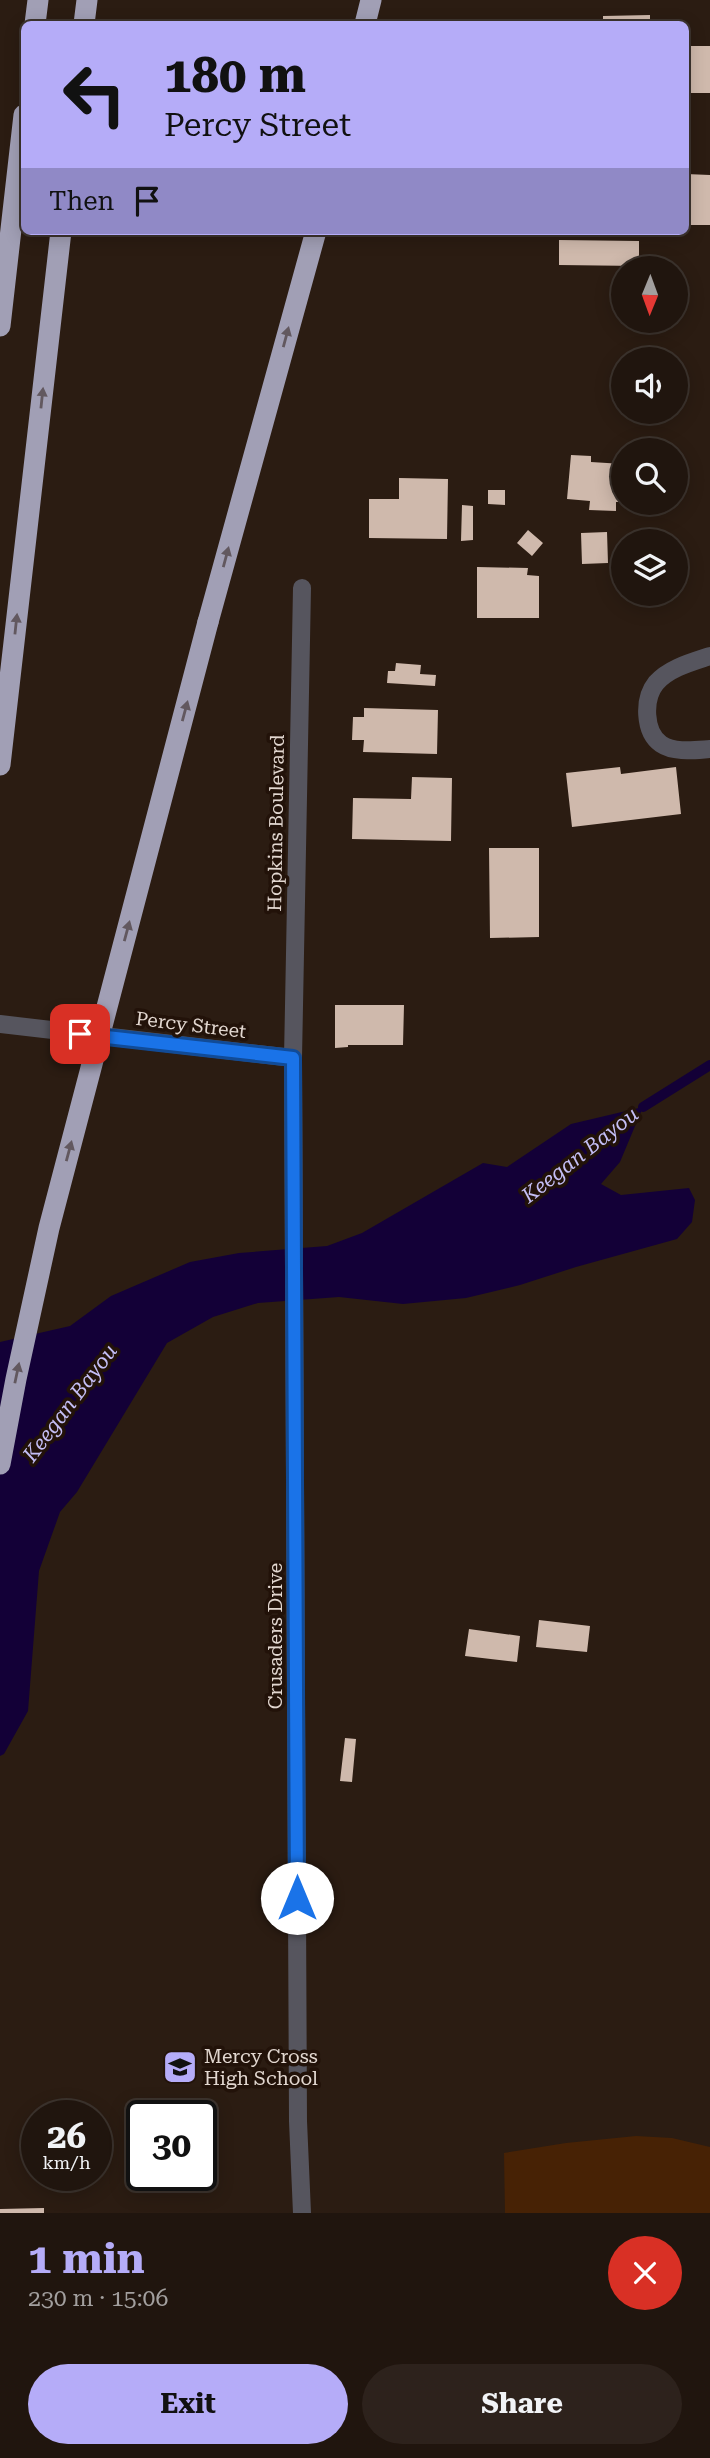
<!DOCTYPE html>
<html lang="en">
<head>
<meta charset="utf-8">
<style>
  :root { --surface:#20150e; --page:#2d221c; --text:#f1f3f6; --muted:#a29f9e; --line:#3d342e; --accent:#b5acf8 }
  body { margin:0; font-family:"Roboto Serif",serif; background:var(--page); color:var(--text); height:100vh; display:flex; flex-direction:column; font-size:26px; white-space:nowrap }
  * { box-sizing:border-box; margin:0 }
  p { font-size:23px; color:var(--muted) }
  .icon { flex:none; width:38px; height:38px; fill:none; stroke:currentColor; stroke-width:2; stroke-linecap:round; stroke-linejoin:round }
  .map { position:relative; height:2213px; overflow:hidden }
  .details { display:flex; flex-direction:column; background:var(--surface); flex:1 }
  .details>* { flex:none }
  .top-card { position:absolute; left:21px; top:21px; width:668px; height:214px; border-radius:10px; box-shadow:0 4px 18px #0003,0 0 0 2px var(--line); background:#b5acf8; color:#111; overflow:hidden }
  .needle { width:46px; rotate:181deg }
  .controls { position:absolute; left:611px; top:256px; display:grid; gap:14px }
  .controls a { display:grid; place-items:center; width:77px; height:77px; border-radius:50%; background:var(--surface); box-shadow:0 4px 18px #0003,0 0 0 2px var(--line); font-size:35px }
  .speed { position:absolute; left:21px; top:2100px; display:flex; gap:14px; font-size:35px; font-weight:700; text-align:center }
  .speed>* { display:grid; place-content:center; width:91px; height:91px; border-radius:50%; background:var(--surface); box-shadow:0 4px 18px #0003,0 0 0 2px var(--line); line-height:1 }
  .speed small { font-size:18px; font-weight:400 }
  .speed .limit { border:4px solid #111; border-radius:10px; background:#fff; color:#111 }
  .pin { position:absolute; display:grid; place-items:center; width:60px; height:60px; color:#fff; margin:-30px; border-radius:14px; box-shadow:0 4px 10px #0006 }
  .me { position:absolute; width:77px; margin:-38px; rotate:0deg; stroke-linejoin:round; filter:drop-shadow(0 0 5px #0008) }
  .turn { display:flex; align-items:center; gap:24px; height:147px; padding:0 28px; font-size:32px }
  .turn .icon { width:91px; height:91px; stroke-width:2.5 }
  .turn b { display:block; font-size:49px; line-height:60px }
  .then { display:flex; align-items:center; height:66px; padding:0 28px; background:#0003; gap:14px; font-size:26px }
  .round { display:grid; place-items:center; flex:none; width:74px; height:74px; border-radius:37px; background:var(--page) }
  .overview { display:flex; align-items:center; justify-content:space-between; height:119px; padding:0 28px }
  h1 { font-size:42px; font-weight:700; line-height:52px; color:var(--accent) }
  .button { display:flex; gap:14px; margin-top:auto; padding:14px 28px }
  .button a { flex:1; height:80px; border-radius:42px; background:var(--accent); color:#111; font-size:28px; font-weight:700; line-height:80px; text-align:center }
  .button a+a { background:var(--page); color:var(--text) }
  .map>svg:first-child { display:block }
  .green { fill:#472205 }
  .water { fill:#130037 }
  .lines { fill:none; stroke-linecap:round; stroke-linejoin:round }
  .stream { stroke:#130037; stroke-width:10 }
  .building { fill:#cfb9ac }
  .minor { stroke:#56555e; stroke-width:18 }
  .motorway { stroke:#a19fb5; stroke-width:21 }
  .motorway-bridge { stroke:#a19fb5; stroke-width:21 }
  .oneway { fill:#62585f }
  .route-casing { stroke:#114b97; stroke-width:18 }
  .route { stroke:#1a73e8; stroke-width:12 }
  .labels { text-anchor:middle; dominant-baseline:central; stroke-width:7; stroke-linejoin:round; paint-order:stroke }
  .street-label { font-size:19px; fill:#e2d7d0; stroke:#221209 }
  .poi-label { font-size:19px; fill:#e2d7d0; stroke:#221209; text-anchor:start }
  .water-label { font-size:21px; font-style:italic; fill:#c4bef5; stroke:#221209 }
</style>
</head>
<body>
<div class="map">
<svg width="710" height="2213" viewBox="0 0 710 2213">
  <rect width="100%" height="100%" fill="#2b1c12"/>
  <path class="green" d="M 636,2136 L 672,2138 L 710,2147 L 710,2213 L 505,2213 L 504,2153 L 566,2143 Z"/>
  <path class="water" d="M 643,1107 L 620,1162 L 601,1184 L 621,1195 L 689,1188 L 695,1200 L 692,1222 L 677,1239 L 576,1267 L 520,1285 L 466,1298 L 403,1304 L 339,1297 L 258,1303 L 213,1317 L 167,1343 L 77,1492 L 60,1512 L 39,1571 L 28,1711 L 4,1754 L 0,1756 L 0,1342 L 70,1326 L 111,1296 L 190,1262 L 239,1253 L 327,1246 L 362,1233 L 483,1163 L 507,1167 L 571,1124 Z"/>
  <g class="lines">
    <path class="stream" d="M 643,1107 L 710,1065"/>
  </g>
  <path class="building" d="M 650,15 L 650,24 L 603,24 L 603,16 Z
    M 691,46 L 710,46 L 710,93 L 690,93 Z
    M 686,174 L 710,175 L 710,225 L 686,225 Z
    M 559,240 L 639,241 L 639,266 L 559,265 Z
    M 571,455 L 591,456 L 591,462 L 623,464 L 623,502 L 616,502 L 616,511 L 589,510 L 590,501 L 567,499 Z
    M 399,478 L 448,479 L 447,539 L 369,538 L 369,499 L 399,499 Z
    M 488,490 L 505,490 L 505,505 L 488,504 Z
    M 462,505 L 473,506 L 473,540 L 461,541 Z
    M 528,530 L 543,543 L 532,556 L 517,543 Z
    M 658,531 L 663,541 L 638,541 Z
    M 607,532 L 608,563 L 582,564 L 581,533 Z
    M 477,567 L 528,568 L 527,575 L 539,576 L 539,618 L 477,618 Z
    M 396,663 L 421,665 L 420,674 L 436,675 L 435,686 L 387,683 L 388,671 L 395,671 Z
    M 364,708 L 438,710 L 437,754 L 363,752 L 364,740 L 352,740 L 353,717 L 364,717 Z
    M 620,767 L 621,774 L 676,767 L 681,814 L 572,827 L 566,773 Z
    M 412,777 L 452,778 L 451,841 L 352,839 L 353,798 L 411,799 Z
    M 489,848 L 539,848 L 539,937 L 490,938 Z
    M 335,1005 L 404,1005 L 403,1045 L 348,1045 L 348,1047 L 335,1048 Z
    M 539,1620 L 590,1626 L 587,1652 L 536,1647 Z
    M 469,1629 L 520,1636 L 517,1662 L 465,1656 Z
    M 345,1738 L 356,1739 L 352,1782 L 340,1781 Z
    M 44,2208 L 44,2213 L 0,2213 L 0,2209 Z"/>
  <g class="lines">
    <path class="minor" d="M 302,588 L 293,1058 L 298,2121 L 302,2213
      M 710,656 C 692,662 669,668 656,683 C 643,699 644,732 661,744 C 674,753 695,750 710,749
      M 0,1024 L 293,1058"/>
    <path class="motorway" d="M 35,24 L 38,0
      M 84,24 L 87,0
      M 365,24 L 371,0
      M 0,326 L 24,115
      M 208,622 L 316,231
      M 0,765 L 61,231"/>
    <path class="motorway-bridge" d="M 0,1464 L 16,1379 L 49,1228 L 208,622"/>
  </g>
  <defs><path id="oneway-solid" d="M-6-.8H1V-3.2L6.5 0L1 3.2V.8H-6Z" transform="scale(1.75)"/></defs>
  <g class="oneway">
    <use href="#oneway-solid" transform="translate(286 337) rotate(-75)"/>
    <use href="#oneway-solid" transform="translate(42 398) rotate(-84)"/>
    <use href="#oneway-solid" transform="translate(226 557) rotate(-75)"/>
    <use href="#oneway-solid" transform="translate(16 624) rotate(-84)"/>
    <use href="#oneway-solid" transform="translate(185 711) rotate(-75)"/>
    <use href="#oneway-solid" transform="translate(127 931) rotate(-75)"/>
    <use href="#oneway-solid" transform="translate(69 1151) rotate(-75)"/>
    <use href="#oneway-solid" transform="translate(17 1373) rotate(-78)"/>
  </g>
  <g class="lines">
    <g class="route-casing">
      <path id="route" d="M 80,1034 L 293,1058 L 297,1898"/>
    </g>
    <use href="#route" class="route"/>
  </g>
  <defs>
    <g id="school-square" transform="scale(1.75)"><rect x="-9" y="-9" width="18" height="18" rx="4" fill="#b5acf8" stroke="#221209"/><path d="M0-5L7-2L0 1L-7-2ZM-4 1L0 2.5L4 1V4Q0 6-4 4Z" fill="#111"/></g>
  </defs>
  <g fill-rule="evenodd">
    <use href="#school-square" x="180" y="2067"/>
  </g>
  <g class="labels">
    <g class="street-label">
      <text transform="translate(276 823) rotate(-89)">Hopkins Boulevard</text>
      <text transform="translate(191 1025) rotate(7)">Percy Street</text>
      <text transform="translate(275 1636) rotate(-90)">Crusaders Drive</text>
    </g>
    <g class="poi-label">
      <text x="204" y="2056">Mercy Cross<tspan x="204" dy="22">High School</tspan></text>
    </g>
    <g class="water-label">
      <text transform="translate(580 1155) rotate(-38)">Keegan Bayou</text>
      <text transform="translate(70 1403) rotate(-53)">Keegan Bayou</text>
    </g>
  </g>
</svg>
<div class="controls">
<a><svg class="needle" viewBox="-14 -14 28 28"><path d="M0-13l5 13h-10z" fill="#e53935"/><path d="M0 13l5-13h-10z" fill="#a29f9e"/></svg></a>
<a><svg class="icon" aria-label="sound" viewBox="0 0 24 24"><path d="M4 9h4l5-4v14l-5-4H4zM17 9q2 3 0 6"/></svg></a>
<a><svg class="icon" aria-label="search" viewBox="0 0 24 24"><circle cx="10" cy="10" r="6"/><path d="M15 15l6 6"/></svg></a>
<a><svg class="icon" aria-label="layers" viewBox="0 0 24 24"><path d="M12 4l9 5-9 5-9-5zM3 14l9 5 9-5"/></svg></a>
</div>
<div class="speed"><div>26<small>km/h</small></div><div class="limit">30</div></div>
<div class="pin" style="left:80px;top:1034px;background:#d93025"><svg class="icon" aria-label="arrive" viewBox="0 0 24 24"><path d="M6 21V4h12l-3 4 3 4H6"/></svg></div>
<svg class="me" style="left:297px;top:1898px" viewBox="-20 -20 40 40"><circle r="19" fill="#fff"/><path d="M0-13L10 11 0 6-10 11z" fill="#1a73e8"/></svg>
<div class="top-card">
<div class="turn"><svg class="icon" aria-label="left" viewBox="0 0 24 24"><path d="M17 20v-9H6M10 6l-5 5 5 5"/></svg><div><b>180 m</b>Percy Street</div></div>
<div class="then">Then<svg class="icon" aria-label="arrive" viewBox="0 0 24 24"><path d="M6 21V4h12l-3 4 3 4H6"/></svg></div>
</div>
</div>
<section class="details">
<div class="overview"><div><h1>1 min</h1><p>230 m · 15:06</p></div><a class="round" style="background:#d93025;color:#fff"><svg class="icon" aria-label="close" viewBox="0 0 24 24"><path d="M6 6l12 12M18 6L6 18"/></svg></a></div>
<div class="button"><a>Exit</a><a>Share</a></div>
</section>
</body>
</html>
